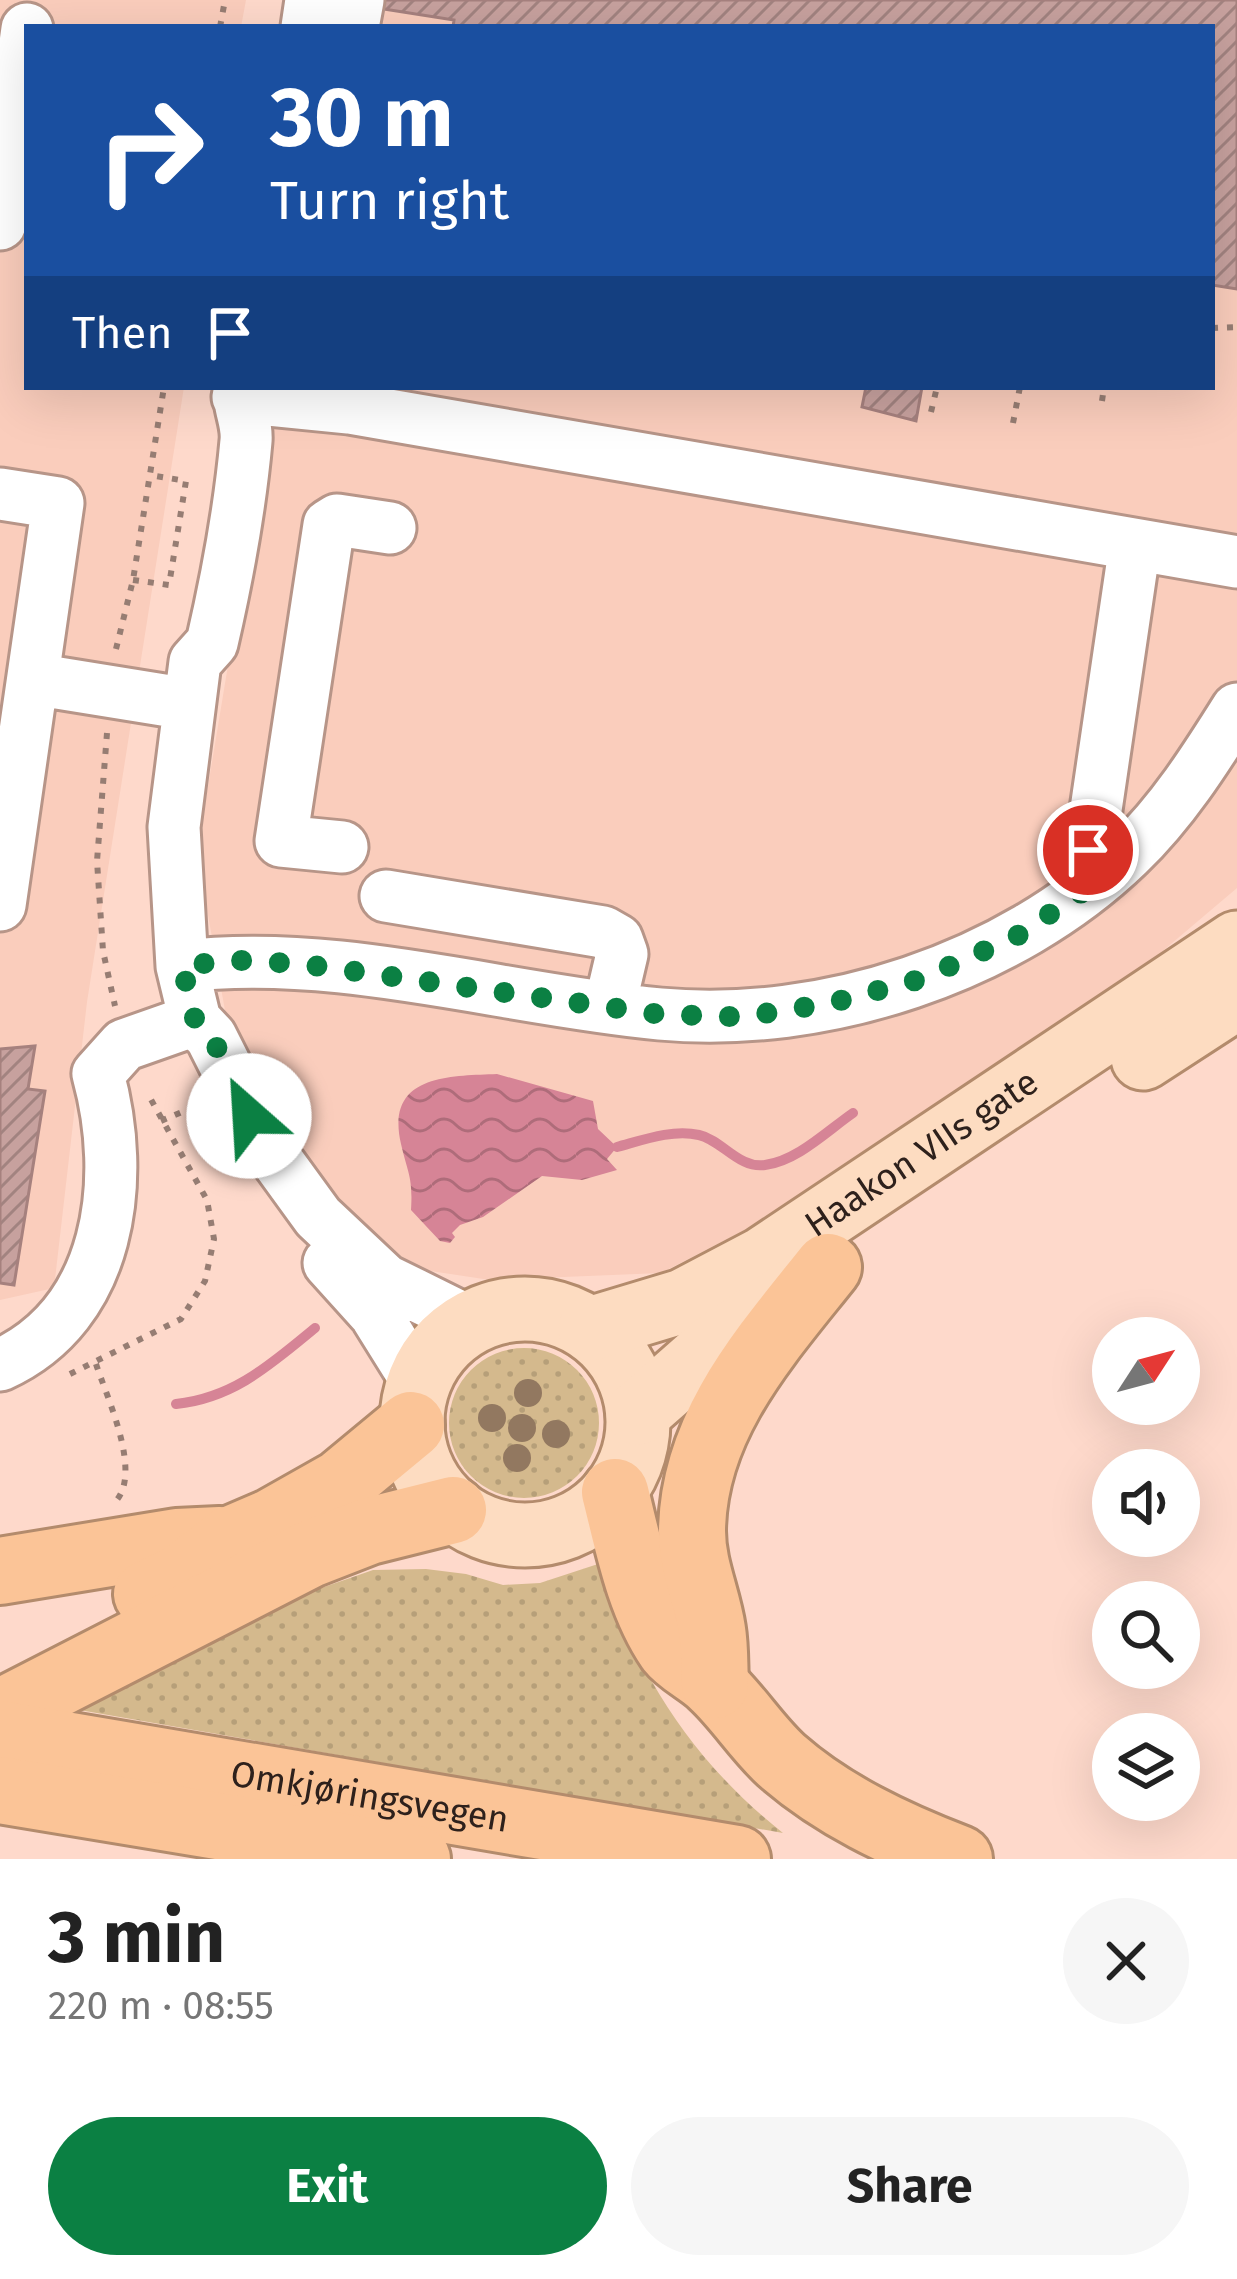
<!DOCTYPE html>
<html lang="en">
<head>
<meta charset="utf-8">
<style>
  :root { --surface:#fff; --page:#f6f6f6; --text:#222; --muted:#767676; --accent:#0b8043 }
  body { margin:0; font-family:"Fira Sans",sans-serif; background:var(--page); color:var(--text); height:100vh; display:flex; flex-direction:column; font-size:45px; white-space:nowrap }
  * { box-sizing:border-box; margin:0 }
  p { font-size:39px; color:var(--muted) }
  .icon { flex:none; width:66px; height:66px; fill:none; stroke:currentColor; stroke-width:2; stroke-linecap:round; stroke-linejoin:round }
  .map { position:relative; height:1859px; overflow:hidden }
  .side { display:flex; flex-direction:column; background:var(--surface); flex:1 }
  .side>* { flex:none }
  .banner { position:absolute; left:24px; top:24px; width:1191px; height:366px; border-radius:0px; box-shadow:0 12px 48px #0002; background:#1a4fa0; color:#fff; overflow:hidden }
  .needle { width:78px; rotate:54deg }
  .tools { position:absolute; left:1092px; top:1317px; display:grid; gap:24px }
  .tools a { display:grid; place-items:center; width:108px; height:108px; border-radius:50%; background:var(--surface); box-shadow:0 12px 48px #0002; font-size:60px }
  .pin { position:absolute; display:grid; place-items:center; width:102px; height:102px; color:#fff; margin:-51px; border:6px solid #fff; border-radius:50%; box-shadow:0 3px 12px #0007 }
  .me { position:absolute; width:132px; margin:-66px; rotate:334deg; stroke-linejoin:round; filter:drop-shadow(0 0 9px #0008) }
  .turn { display:flex; align-items:center; gap:42px; height:252px; padding:0 48px; font-size:54px }
  .turn .icon { width:156px; height:156px; stroke-width:2.5 }
  .turn b { display:block; font-size:84px; line-height:102px }
  .then { display:flex; align-items:center; height:114px; padding:0 48px; background:#0003; gap:24px; font-size:45px }
  .round { display:grid; place-items:center; flex:none; width:126px; height:126px; border-radius:63px; background:var(--page) }
  .headline { display:flex; align-items:center; justify-content:space-between; height:204px; padding:0 48px }
  h1 { font-size:72px; font-weight:700; line-height:90px }
  .action { display:flex; gap:24px; margin-top:auto; padding:24px 48px }
  .action a { flex:1; height:138px; border-radius:72px; background:var(--accent); color:#fff; font-size:48px; font-weight:700; line-height:138px; text-align:center }
  .action a+a { background:var(--page); color:var(--text) }
  .map>svg:first-child { display:block }
  .built { fill:#facdbc }
  .grass { fill:url(#grass-dots) }
  .water { fill:url(#water-waves) }
  .lines { fill:none; stroke-linecap:round; stroke-linejoin:round }
  .stream { stroke:#d68496; stroke-width:10 }
  .building { fill:url(#building-hatch); stroke:#a6817e; stroke-width:3 }
  .minor-casing { stroke:#b79588; stroke-width:57 }
  .major-casing { stroke:#b38b6c; stroke-width:69 }
  .highway-casing { stroke:#b38b6c; stroke-width:72 }
  .path { stroke:#967d73; stroke-width:6; stroke-dasharray:6 9; stroke-linecap:butt }
  .minor { stroke:#fff; stroke-width:51 }
  .major { stroke:#fddcc1; stroke-width:63 }
  .highway { stroke:#fbc497; stroke-width:66 }
  .tree { fill:#927860 }
  .route { stroke:#0b8043; stroke-width:21; stroke-dasharray:0 37.8 }
  .labels { text-anchor:middle; dominant-baseline:central; stroke-width:9; stroke-linejoin:round; paint-order:stroke }
  .street-label { font-size:36px; fill:#2e211c; stroke:#fbece6 }
</style>
</head>
<body>
<div class="map">
<svg width="1237" height="1859" viewBox="0 0 1237 1859">
  <defs>
    <pattern id="grass-dots" width="8" height="8" patternUnits="userSpaceOnUse" patternTransform="scale(3)"><rect width="8" height="8" fill="#d4b98d"/><path d="M2 2h.1M6 6h.1" fill="none" stroke="#b69f79" stroke-width="1.8" stroke-linecap="round"/></pattern>
    <pattern id="water-waves" width="16" height="10" patternUnits="userSpaceOnUse" patternTransform="scale(3)"><rect width="16" height="10" fill="#d68496"/><path d="M0 5q4-4 8 0t8 0" fill="none" stroke="#ae6c7a"/></pattern>
    <pattern id="building-hatch" width="6" height="6" patternUnits="userSpaceOnUse" patternTransform="scale(3)"><rect width="6" height="6" fill="#c7a19e"/><path d="M-1 1l2-2M0 6l6-6M5 7l2-2" fill="none" stroke="#a28380"/></pattern>
  </defs>
  <rect width="100%" height="100%" fill="#fed9cb"/>
  <path class="built" d="M 0,0 L 246,0 L 241,27 L 27,27 L 27,387 L 184,387 L 87,1002 L 54,1288 L 0,1300 Z
    M 338,0 L 1237,0 L 1237,888 L 968,1116 L 661,1273 L 490,1280 L 378,1263 L 263,1126 L 232,1050 L 197,853 L 274,387 L 1212,387 L 1212,27 L 334,27 Z"/>
  <path class="grass" d="M449 1423a75 75 0 1 1 150 0a75 75 0 1 1-150 0Z
    M 598,1564 C 639,1675 690,1759 783,1833 L 68,1708 L 304,1594 L 373,1570 L 426,1569 L 466,1574 L 503,1585 L 540,1583 Z"/>
  <path class="water" d="M 497,1074 L 593,1101 L 598,1129 L 617,1147 L 607,1159 L 617,1170 L 582,1180 L 542,1176 L 483,1217 L 460,1225 L 452,1233 L 455,1237 L 450,1243 L 440,1241 L 411,1210 C 413,1177 408,1174 401,1144 C 385,1075 448,1076 497,1074 Z"/>
  <g class="lines">
    <path class="stream" d="M 617,1147 C 643,1140 672,1129 699,1135 C 722,1140 739,1169 765,1165 C 797,1161 827,1131 853,1113
      M 176,1404 C 234,1398 271,1364 315,1328"/>
  </g>
  <path class="building" d="M 372,0 L 1237,0 L 1237,289 L 1212,285 L 1212,27 L 453,27 L 454,20 L 371,7 Z
    M 866,387 L 922,387 L 916,421 L 862,407 Z
    M 35,1046 L 28,1089 L 45,1091 L 14,1285 L 0,1283 L 0,1049 Z"/>
  <g class="lines">
    <g class="minor-casing">
      <path id="minor" d="M 307,27 L 311,0
        M 353,27 L 358,0
        M 0,151 L 10,152 L 0,224
        M 10,152 L 27,29
        M 240,387 C 237,405 248,422 246,441 C 240,508 227,578 212,643 L 195,662 L 174,827 L 182,966 L 195,1020 L 211,1037 L 265,1144 L 318,1217 L 385,1280 L 470,1322
        M 238,397 L 349,408 L 1237,562
        M 0,494 L 58,503 L 0,905
        M 33,679 L 188,704
        M 342,847 L 281,841 L 329,525 L 337,520 L 390,528
        M 1084,891 L 1132,565
        M 386,896 L 603,932 L 617,940 L 622,954 L 610,1005
        M 182,966 C 341,948 502,999 660,1014 C 823,1029 1010,968 1128,854 C 1172,812 1205,760 1237,709
        M 329,1263 L 375,1314 L 418,1383
        M 0,1365 C 112,1314 127,1179 98,1074 L 124,1045 L 195,1020"/>
    </g>
    <g class="major-casing">
      <g id="major">
        <path d="M 1143,1058 L 1237,997"/>
        <circle cx="525" cy="1422" r="113"/>
        <path id="s1" d="M 590,1329 L 683,1301 L 763,1259 L 1237,943"/>
        <path d="M 638,1413 L 713,1347 L 810,1279"/>
      </g>
    </g>
    <g class="highway-casing">
      <g id="highway">
        <path d="M 615,1492 C 628,1543 639,1604 670,1649 C 681,1663 701,1672 713,1684 C 738,1707 756,1737 781,1760 C 832,1805 896,1835 959,1859"/>
        <path d="M 0,1571 L 177,1542 L 220,1540"/>
        <path d="M 147,1594 L 182,1577 L 230,1540 L 272,1522 L 341,1483 L 411,1425"/>
        <path d="M 715,1685 C 714,1667 715,1648 712,1630 C 707,1596 692,1567 692,1531 C 693,1425 766,1345 828,1267"/>
        <path d="M 0,1713 L 310,1554 L 369,1531 L 453,1510"/>
        <path id="s2" d="M 0,1734 L 737,1859"/>
        <path d="M 0,1790 L 417,1859"/>
      </g>
    </g>
    <path class="path" d="M 220,27 L 225,0
      M 1212,328 L 1237,327
      M 1102,401 L 1104,387
      M 931,412 L 937,387
      M 1013,423 L 1020,387
      M 133,580 L 169,585 L 186,481 L 150,475
      M 116,649 L 133,580 L 164,387
      M 107,733 L 97,861 L 103,951 L 115,1006
      M 161,1121 L 191,1108
      M 96,1364 C 107,1398 143,1473 115,1502
      M 70,1374 L 181,1319 L 205,1281 L 214,1239 L 207,1200 L 149,1096"/>
    <use href="#minor" class="minor"/>
    <use href="#major" class="major"/>
    <use href="#highway" class="highway"/>
  </g>
  <g class="tree">
    <circle cx="528" cy="1393" r="14"/>
    <circle cx="492" cy="1418" r="14"/>
    <circle cx="522" cy="1428" r="14"/>
    <circle cx="556" cy="1434" r="14"/>
    <circle cx="517" cy="1458" r="14"/>
  </g>
  <g class="lines">
    <path class="route" d="M 249,1116 L 212,1037 L 195,1020 L 182,966 L 233,960 L 302,964 L 658,1014 L 742,1017 L 831,1003 L 921,979 L 1017,936 L 1084,891 L 1088,850"/>
  </g>
  <g class="labels">
    <g class="street-label">
      <text stroke="none"><textPath href="#s1" startOffset="378">Haakon VIIs gate</textPath></text>
      <text stroke="none"><textPath href="#s2" startOffset="375">Omkjøringsvegen</textPath></text>
    </g>
  </g>
</svg>
<div class="tools">
<a><svg class="needle" viewBox="-14 -14 28 28"><path d="M0-13l5 13h-10z" fill="#e53935"/><path d="M0 13l5-13h-10z" fill="#767676"/></svg></a>
<a><svg class="icon" aria-label="sound" viewBox="0 0 24 24"><path d="M4 9h4l5-4v14l-5-4H4zM17 9q2 3 0 6"/></svg></a>
<a><svg class="icon" aria-label="search" viewBox="0 0 24 24"><circle cx="10" cy="10" r="6"/><path d="M15 15l6 6"/></svg></a>
<a><svg class="icon" aria-label="layers" viewBox="0 0 24 24"><path d="M12 4l9 5-9 5-9-5zM3 14l9 5 9-5"/></svg></a>
</div>
<div class="pin" style="left:1088px;top:850px;background:#d93025"><svg class="icon" aria-label="arrive" viewBox="0 0 24 24"><path d="M6 21V4h12l-3 4 3 4H6"/></svg></div>
<svg class="me" style="left:249px;top:1116px" viewBox="-20 -20 40 40"><circle r="19" fill="#fff"/><path d="M0-13L10 11 0 6-10 11z" fill="#0b8043"/></svg>
<div class="banner">
<div class="turn"><svg class="icon" aria-label="right" viewBox="0 0 24 24"><path d="M7 20v-9h11M14 6l5 5-5 5"/></svg><div><b>30 m</b>Turn right</div></div>
<div class="then">Then<svg class="icon" aria-label="arrive" viewBox="0 0 24 24"><path d="M6 21V4h12l-3 4 3 4H6"/></svg></div>
</div>
</div>
<section class="side">
<div class="headline"><div><h1>3 min</h1><p>220 m · 08:55</p></div><a class="round"><svg class="icon" aria-label="close" viewBox="0 0 24 24"><path d="M6 6l12 12M18 6L6 18"/></svg></a></div>
<div class="action"><a>Exit</a><a>Share</a></div>
</section>
</body>
</html>
